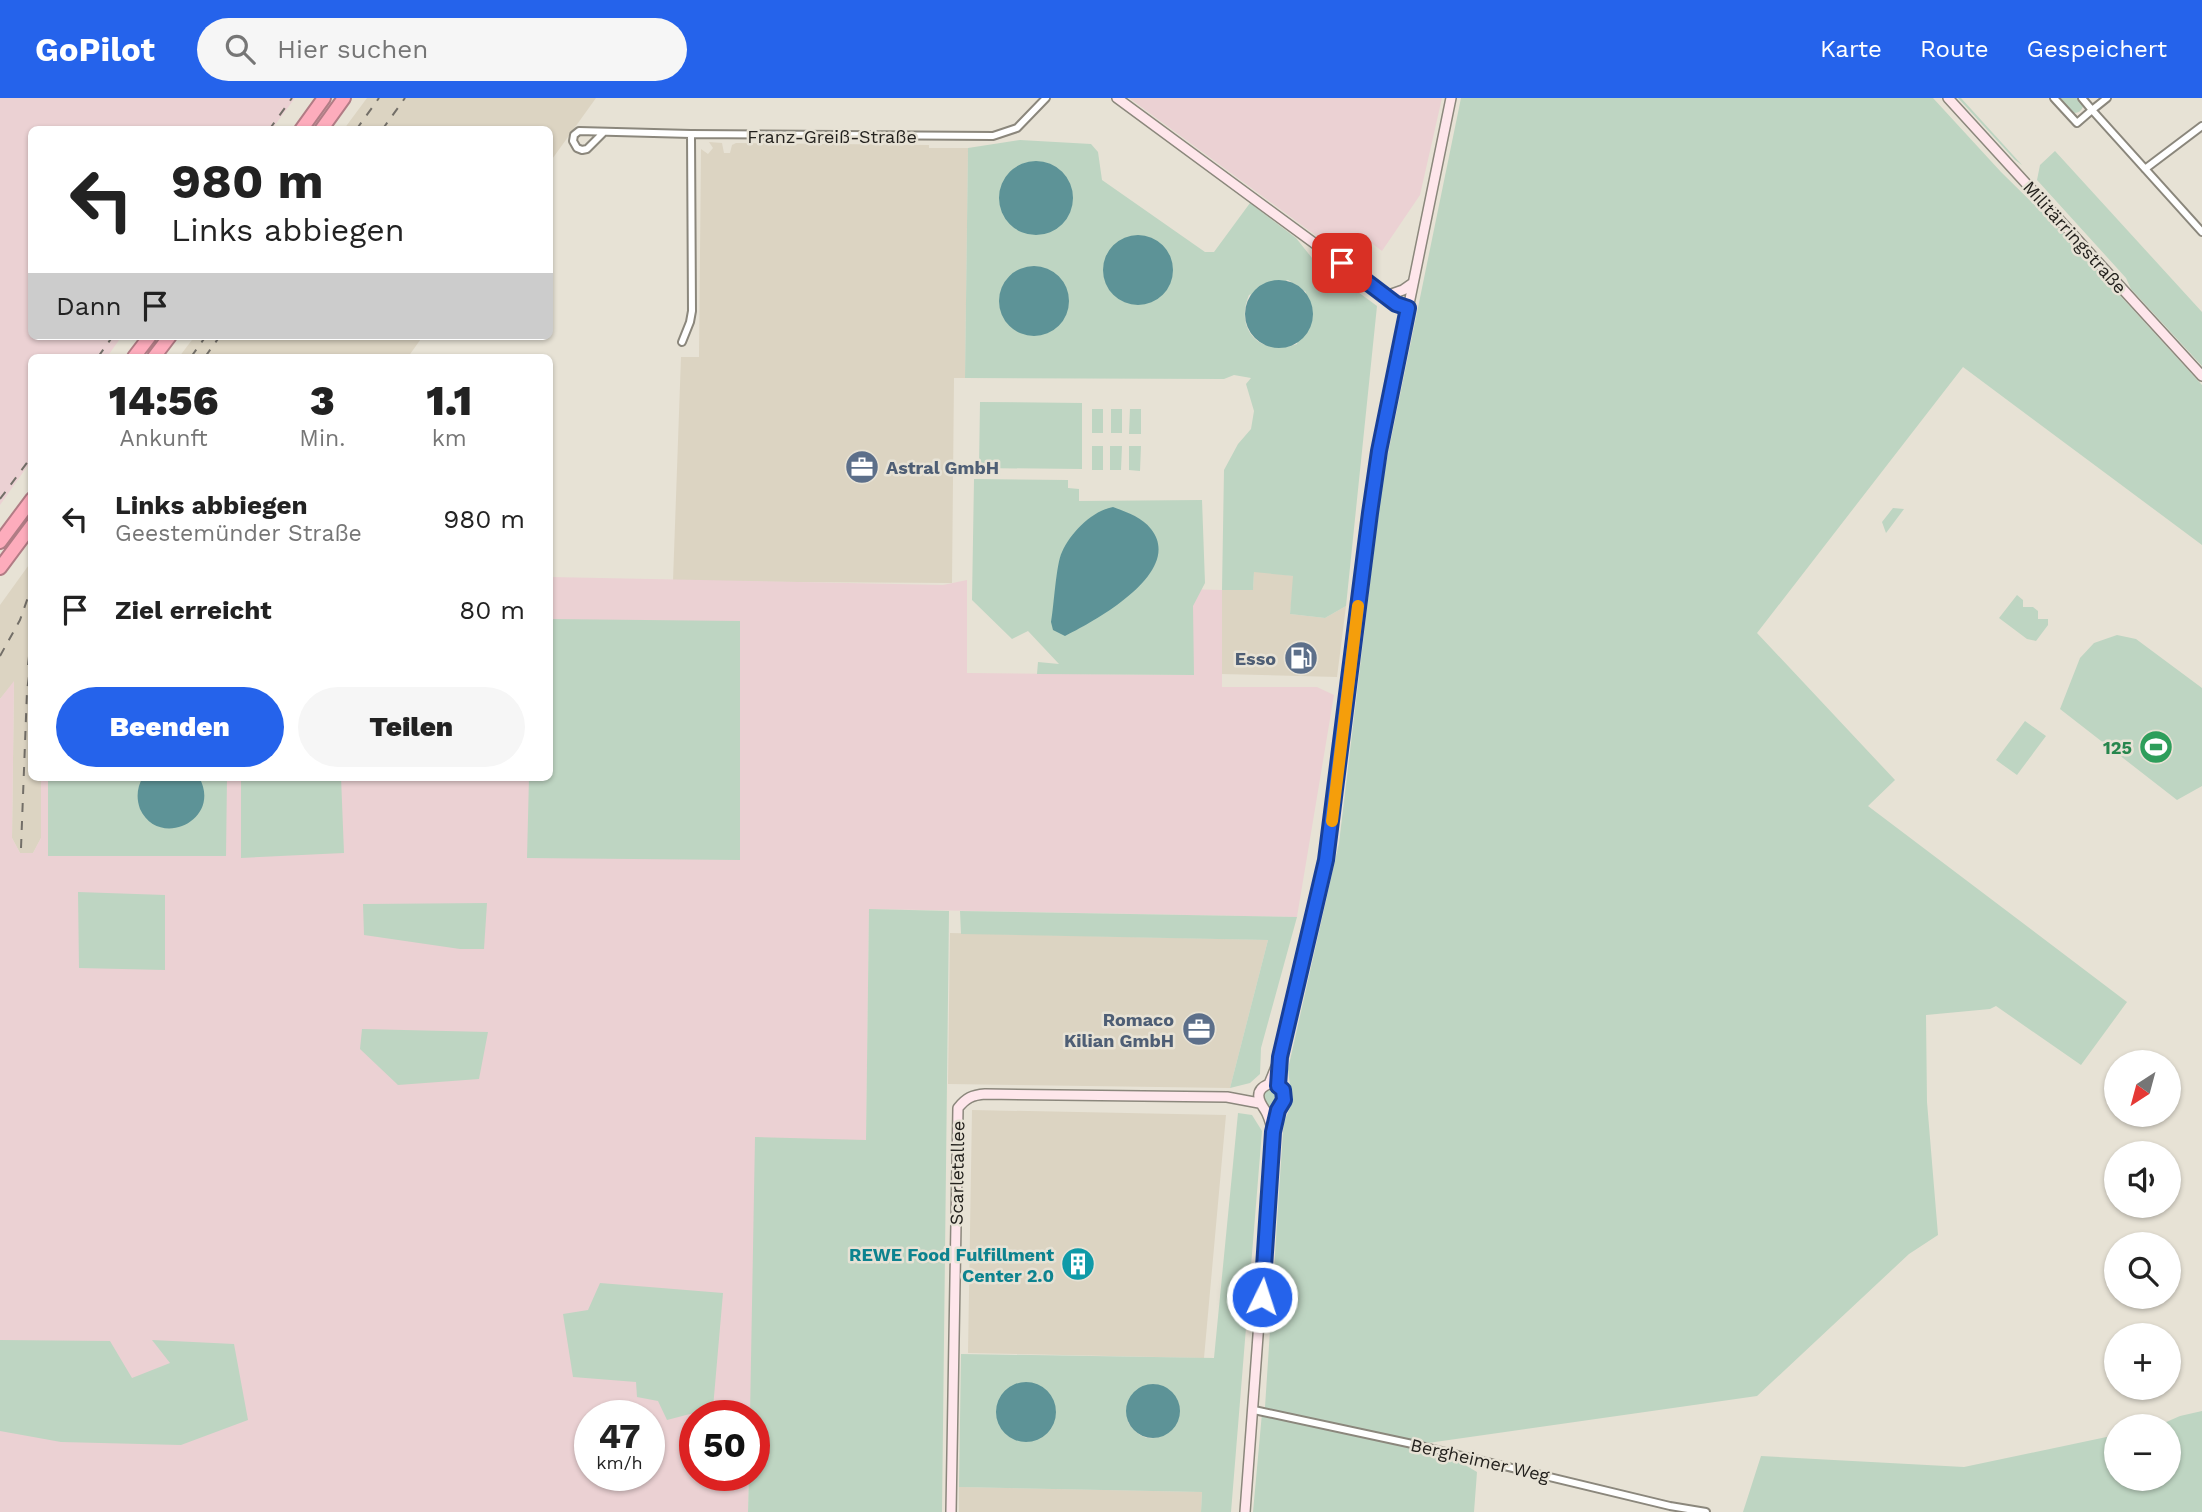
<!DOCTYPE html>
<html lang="de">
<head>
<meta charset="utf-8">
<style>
  :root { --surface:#fff; --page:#f6f6f6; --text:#222; --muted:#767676; --accent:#2563eb }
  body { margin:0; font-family:"Work Sans",sans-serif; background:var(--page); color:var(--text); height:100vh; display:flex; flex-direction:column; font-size:26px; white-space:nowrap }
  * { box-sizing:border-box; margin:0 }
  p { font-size:23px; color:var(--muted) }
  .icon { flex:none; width:38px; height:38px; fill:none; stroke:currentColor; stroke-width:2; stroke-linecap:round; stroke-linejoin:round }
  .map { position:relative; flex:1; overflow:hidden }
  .details { position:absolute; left:28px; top:256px; width:525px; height:427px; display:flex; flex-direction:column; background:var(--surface); border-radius:10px; box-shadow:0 2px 5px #0004 }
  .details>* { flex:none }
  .banner { position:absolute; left:28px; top:28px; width:525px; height:214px; border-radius:10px; box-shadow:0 2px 5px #0004; background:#fff; color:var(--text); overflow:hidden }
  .needle { width:46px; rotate:216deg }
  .fabs { position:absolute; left:2104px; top:952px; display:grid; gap:14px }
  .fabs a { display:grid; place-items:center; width:77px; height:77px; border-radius:50%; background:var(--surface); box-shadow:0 2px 5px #0004; font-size:35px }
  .speed { position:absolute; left:574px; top:1302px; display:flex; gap:14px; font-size:35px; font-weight:700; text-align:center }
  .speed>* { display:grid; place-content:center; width:91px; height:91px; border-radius:50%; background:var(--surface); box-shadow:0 2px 5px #0004; line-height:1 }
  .speed small { font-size:18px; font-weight:400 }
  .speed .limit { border:10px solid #d22; background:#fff; color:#111 }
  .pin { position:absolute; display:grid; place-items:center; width:60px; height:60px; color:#fff; margin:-30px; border-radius:14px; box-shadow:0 4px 10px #0006 }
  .me { position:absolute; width:77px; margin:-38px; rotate:4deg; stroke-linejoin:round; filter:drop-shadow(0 0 5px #0008) }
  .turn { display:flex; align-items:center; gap:24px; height:147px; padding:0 28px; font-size:32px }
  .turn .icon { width:91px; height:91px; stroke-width:2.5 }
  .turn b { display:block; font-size:49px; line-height:60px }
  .then { display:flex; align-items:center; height:66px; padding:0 28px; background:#0003; gap:14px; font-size:26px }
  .eta { display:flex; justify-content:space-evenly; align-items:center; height:119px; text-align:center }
  .eta b { font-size:42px; font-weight:800; line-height:49px }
  .button { display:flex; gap:14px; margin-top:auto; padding:14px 28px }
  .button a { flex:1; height:80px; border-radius:42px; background:var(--accent); color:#fff; font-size:28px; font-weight:800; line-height:80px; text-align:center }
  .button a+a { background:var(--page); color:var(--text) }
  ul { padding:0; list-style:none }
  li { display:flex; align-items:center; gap:21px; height:91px; padding:0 28px }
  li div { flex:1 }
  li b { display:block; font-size:26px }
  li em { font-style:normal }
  header { display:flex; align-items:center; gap:42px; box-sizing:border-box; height:98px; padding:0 35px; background:var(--accent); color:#fff }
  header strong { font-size:33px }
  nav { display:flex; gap:38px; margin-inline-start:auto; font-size:24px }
  .search { width:490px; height:63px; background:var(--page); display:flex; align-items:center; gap:18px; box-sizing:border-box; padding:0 24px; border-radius:38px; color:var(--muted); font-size:26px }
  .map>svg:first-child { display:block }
  .built { fill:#dcd4c2 }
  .industrial { fill:#ebd1d3; fill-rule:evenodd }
  .green { fill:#bed5c2; fill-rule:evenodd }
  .water { fill:#5d9397 }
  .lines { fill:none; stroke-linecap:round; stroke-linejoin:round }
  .street-casing { stroke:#8b877c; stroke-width:10 }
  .secondary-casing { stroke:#8b877c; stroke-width:12 }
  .highway-casing { stroke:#b17c85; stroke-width:16 }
  .street { stroke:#fff; stroke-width:6 }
  .secondary { stroke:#fee6eb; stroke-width:9 }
  .highway { stroke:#fdacbc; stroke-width:12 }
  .rail { stroke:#736f68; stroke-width:2; stroke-dasharray:9 9; stroke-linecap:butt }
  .route-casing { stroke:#184099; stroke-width:18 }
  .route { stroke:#2563eb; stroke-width:12 }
  .slow { stroke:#f59e0b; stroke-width:12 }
  .labels { text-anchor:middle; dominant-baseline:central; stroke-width:5; stroke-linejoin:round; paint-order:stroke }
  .street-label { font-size:18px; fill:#24221e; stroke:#e7e2d5 }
  .service-label { font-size:18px; font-weight:bold; fill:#4e5e75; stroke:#e7e2d5; text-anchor:end }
  .leisure-label { font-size:18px; font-weight:bold; fill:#27864d; stroke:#e7e2d5; text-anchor:end }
  .culture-label { font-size:18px; font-weight:bold; fill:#0d838f; stroke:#e7e2d5; text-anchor:end }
</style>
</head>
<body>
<header>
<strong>GoPilot</strong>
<div class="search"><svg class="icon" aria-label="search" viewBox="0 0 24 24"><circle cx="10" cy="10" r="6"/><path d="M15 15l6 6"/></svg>Hier suchen</div>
<nav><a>Karte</a><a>Route</a><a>Gespeichert</a></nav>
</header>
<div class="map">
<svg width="2202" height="1414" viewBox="0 0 2202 1414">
  <rect width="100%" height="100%" fill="#e7e2d5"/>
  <path class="built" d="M 367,0 L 596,0 L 550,64 L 550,32 L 344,31 Z
    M 709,44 L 722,45 L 724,55 L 730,55 L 732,47 L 736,45 L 929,47 L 929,50 L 968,50 L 965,280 L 954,280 L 952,485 L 673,483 L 681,259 L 699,259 L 701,51 L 708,56 L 713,50 Z
    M 195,238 L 423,238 L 408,259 L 179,259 Z
    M 31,464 L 32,679 L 41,679 L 41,740 L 33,755 L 20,755 L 12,740 L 14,584 L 0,601 L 0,507 Z
    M 1254,473 L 1294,478 L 1290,516 L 1325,520 L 1346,508 L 1337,579 L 1221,576 L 1222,492 L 1253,491 Z
    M 950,835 L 1268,842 L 1230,990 L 948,986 Z
    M 972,1012 L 1226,1017 L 1204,1260 L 968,1255 Z
    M 959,1389 L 1202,1394 L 1201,1414 L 959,1414 Z"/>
  <path class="industrial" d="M 0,0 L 295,0 L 272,31 L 32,32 L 32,238 L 122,238 L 107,259 L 32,259 L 31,363 L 0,407 Z
    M 1129,0 L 1442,0 L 1420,97 L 1382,153 L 1362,138 L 1345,159 Z
    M 550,479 L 943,487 L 967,482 L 967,575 L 1186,577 L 1187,491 L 1222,492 L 1222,589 L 1317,589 L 1334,597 L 1297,819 L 869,811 L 866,1042 L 750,1318 L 695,1318 L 695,1377 L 749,1377 L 748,1414 L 0,1414 L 0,601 L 14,583 L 12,740 L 20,755 L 33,755 L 41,740 L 41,679 L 550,679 ZM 590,1318 L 649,1318 L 649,1377 L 590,1377 Z"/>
  <path class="green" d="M 1461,0 L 1933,0 L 2001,74 L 2060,132 L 2202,287 L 2202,447 L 1963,269 L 1757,535 L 1895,682 L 1868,708 L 2127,904 L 2081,967 L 1996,908 L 1990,911 L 1926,917 L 1927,1004 L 1938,1137 L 1909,1156 L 1757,1298 L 1428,1345 L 1477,1374 L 1474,1414 L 1253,1414 L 1262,1315 L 1265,1309 L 1283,1033 L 1284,1024 L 1292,1005 L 1288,971 L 1339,745 L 1382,385 Z
    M 1958,0 L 1961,0 L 2022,67 L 2015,62 Z
    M 2059,0 L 2080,0 L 2084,5 C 2083,11 2080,15 2074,15 Z
    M 1020,42 L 1091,46 L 1098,54 L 1102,82 L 1205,154 L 1214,154 L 1250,105 L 1296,140 L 1312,160 L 1377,208 L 1346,508 L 1325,520 L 1290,516 L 1293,478 L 1254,474 L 1253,492 L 1222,492 L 1224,372 L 1238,346 L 1251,331 L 1254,313 L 1246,286 L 1251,280 L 1234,277 L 1224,281 L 965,280 L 968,50 ZM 1288,182 L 1306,194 L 1297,246 C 1261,259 1234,232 1249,197 Z
    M 2055,53 L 2202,214 L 2202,268 L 2131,191 L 2126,180 L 2037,82 L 2040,67 Z
    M 980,304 L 1082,305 L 1082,371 L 979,370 Z
    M 1092,311 L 1103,311 L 1103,335 L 1092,335 Z
    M 1111,311 L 1122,311 L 1122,335 L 1111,335 Z
    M 1130,311 L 1141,311 L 1141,336 L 1129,336 Z
    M 1092,348 L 1103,348 L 1103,372 L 1092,372 Z
    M 1110,348 L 1122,348 L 1121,372 L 1110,372 Z
    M 1129,348 L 1141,348 L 1140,373 L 1129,372 Z
    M 974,381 L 1068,382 L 1068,390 L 1079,391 L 1079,403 L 1202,402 L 1205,485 L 1193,508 L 1194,577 L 1037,576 L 1038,564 L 1059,566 L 1028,533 L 1012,541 L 972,502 ZM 1157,445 L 1157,460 L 1152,472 L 1103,515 L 1080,530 Z
    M 1893,410 L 1904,411 L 1886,435 L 1882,424 Z
    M 2017,497 L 2023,502 L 2023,509 L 2033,509 L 2038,513 L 2038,521 L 2048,521 L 2048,527 L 2036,543 L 2027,541 L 1999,520 Z
    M 550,521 L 740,523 L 740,762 L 527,760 L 529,679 L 550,679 Z
    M 2117,537 L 2136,541 L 2202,590 L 2202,688 L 2177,702 L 2060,611 L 2080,560 L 2094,545 Z
    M 2025,623 L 2046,638 L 2017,677 L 1996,662 Z
    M 48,679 L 227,679 L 226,758 L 48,758 Z
    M 241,679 L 341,679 L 344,755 L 241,760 Z
    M 78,794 L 165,797 L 165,872 L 79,870 Z
    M 487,805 L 484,851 L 460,851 L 364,837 L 363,806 Z
    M 869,811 L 949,813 L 942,1414 L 748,1414 L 749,1377 L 754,1377 L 754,1318 L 750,1318 L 755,1039 L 866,1042 Z
    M 960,813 L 1297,819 L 1261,950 L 1260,976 L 1250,985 L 1230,990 L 1268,842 L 961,836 Z
    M 362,931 L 488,934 L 479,981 L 398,987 L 360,951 Z
    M1263 1000a8 8 0 1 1 16 0a8 8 0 1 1-16 0Z
    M 1238,1015 L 1252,1017 L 1262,1033 L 1231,1414 L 1201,1414 L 1202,1394 L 959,1389 L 961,1256 L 1214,1260 ZM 1026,1284 L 1050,1296 L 1056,1313 L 1051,1331 L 1027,1344 L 1009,1338 L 1008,1290 ZM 1153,1286 C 1210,1297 1158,1373 1128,1324 L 1137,1292 Z
    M 600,1185 L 723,1195 L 713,1310 L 667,1322 L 658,1303 L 637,1299 L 636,1284 L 573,1279 L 563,1216 L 588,1212 Z
    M 0,1242 L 110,1243 L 132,1280 L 170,1265 L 152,1242 L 234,1246 L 248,1322 L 181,1347 L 61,1344 L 0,1333 Z
    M 2202,1313 L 2202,1414 L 1743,1414 L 1761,1358 L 1964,1369 L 2116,1337 L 2116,1381 L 2168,1381 L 2168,1328 L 2157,1328 L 2180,1318 Z"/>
  <path class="water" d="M999 100a37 37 0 1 1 74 0a37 37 0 1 1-74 0Z
    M1103 172a35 35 0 1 1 70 0a35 35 0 1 1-70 0Z
    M999 203a35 35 0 1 1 70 0a35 35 0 1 1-70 0Z
    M1245 216a34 34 0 1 1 68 0a34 34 0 1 1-68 0Z
    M 1113,409 C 1126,414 1142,419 1151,431 C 1185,474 1095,523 1065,538 L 1053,532 L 1051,524 C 1054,508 1056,466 1062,454 C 1071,434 1092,413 1113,409 Z
    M 143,679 L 199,679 C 223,722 159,752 140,711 C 136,700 137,689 143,679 Z
    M996 1314a30 30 0 1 1 60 0a30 30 0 1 1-60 0Z
    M1126 1313a27 27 0 1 1 54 0a27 27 0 1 1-54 0Z"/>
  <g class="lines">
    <g class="street-casing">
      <path id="street" d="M 2054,0 L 2077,25 L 2092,12 L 2202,134
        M 2082,0 L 2092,12 L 2107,0
        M 604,34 L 587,51 L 582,52 L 577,50 L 573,43 L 574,37 L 579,33 L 691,36 L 993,38 L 1017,30 L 1046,0
        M 2145,71 L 2202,28
        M 682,244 L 690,224 L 692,213 L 691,36
        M 1254,1312 L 1417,1347 L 1670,1408 L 1706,1414"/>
    </g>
    <g class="secondary-casing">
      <path id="secondary" d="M 1117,0 L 1386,198 L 1408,210
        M 1948,0 L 2202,278
        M 1386,198 L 1403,192 L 1413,185
        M 1273,1034 C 1271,1027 1269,1018 1265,1012 C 1258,1002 1254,992 1269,986 L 1280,959 L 1326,762 L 1379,353 L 1451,0
        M 951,1414 L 958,1010 C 966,1000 972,997 985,996 L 1227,999 L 1259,1005
        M 1245,1414 L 1273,1034 L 1277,1012 L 1285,1002 L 1282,992 L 1278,988 L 1279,968"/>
    </g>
    <g class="highway-casing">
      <path id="highway" d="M 301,32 L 324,0
        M 321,32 L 344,0
        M 134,259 L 150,238
        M 154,259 L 170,238
        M 0,444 L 32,401
        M 0,470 L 32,427"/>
    </g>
    <use href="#street" class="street"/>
    <use href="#secondary" class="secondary"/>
    <use href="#highway" class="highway"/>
    <path class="rail" d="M 269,32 L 292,0
      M 356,32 L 379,0
      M 382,32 L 405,0
      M 98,259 L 113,238
      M 191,259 L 206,238
      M 205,259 L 220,238
      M 0,401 L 32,358
      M 0,558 L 20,522 L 32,488
      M 28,567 L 32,532
      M 21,750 L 27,593 L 32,556"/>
  </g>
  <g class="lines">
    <g class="route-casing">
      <path id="route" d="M 1262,1199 L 1273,1034 L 1278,1012 L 1284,1002 L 1283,992 L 1278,988 L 1280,959 L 1326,762 L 1370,415 L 1379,353 L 1408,210 L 1396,206 L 1342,165"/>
    </g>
    <use href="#route" class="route"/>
    <path class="slow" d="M 1332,723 L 1358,508"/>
  </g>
  <defs>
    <g id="office-disc" transform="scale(1.75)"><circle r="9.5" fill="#5c6f8a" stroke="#e7e2d5"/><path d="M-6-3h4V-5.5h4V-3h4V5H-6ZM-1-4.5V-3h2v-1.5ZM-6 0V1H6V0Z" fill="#fff"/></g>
    <g id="fuel-disc" transform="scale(1.75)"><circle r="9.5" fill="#5c6f8a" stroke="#e7e2d5"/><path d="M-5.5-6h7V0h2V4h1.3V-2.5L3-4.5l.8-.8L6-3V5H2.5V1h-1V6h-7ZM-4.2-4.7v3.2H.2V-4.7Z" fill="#fff"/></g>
    <g id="stadium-disc" transform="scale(1.75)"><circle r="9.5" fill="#2e9e5b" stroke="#e7e2d5"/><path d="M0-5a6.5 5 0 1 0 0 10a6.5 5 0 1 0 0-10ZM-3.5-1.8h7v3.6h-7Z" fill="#fff"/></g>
    <g id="building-disc" transform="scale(1.75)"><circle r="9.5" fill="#0f9aa8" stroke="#e7e2d5"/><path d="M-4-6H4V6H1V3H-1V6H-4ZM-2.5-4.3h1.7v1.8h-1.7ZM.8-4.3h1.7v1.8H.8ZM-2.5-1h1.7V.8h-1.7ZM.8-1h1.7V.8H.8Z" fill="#fff"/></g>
  </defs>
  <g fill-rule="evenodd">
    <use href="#office-disc" x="862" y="369"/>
    <use href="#fuel-disc" x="1301" y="560"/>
    <use href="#stadium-disc" x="2156" y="649"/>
    <use href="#office-disc" x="1199" y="931"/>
    <use href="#building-disc" x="1078" y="1166"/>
  </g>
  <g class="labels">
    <g class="street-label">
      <text x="832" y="38">Franz-Greiß-Straße</text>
      <text transform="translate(2075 139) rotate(48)">Militärringstraße</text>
      <text transform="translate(957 1075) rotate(-89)">Scarletallee</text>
      <text transform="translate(1480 1362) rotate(13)">Bergheimer Weg</text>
    </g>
    <g class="service-label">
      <text x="886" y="369" text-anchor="start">Astral GmbH</text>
      <text x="1276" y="560">Esso</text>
      <text x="1174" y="921">Romaco<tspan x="1174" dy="21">Kilian GmbH</tspan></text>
    </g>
    <g class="leisure-label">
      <text x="2132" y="649">125</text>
    </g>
    <g class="culture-label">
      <text x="1054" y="1156">REWE Food Fulfillment<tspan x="1054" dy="21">Center 2.0</tspan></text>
    </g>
  </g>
</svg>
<div class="fabs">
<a><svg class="needle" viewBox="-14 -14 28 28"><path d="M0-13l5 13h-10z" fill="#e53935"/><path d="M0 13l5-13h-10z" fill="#767676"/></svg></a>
<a><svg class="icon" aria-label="sound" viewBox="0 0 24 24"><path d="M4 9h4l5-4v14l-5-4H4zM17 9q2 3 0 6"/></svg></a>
<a><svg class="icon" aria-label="search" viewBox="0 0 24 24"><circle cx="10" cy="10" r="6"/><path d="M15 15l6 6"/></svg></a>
<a>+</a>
<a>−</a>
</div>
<div class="speed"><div>47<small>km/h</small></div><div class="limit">50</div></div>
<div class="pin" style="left:1342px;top:165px;background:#d93025"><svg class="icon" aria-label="arrive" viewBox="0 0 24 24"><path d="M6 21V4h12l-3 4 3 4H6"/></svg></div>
<svg class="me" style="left:1262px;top:1199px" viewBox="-20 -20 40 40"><circle r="17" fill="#2563eb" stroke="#fff" stroke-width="3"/><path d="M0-11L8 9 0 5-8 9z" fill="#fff"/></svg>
<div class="banner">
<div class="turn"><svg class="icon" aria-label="left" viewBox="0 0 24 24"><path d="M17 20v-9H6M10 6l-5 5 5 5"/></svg><div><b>980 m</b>Links abbiegen</div></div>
<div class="then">Dann<svg class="icon" aria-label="arrive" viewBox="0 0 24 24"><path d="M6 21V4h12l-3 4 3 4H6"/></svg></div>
</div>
<section class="details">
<div class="eta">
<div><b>14:56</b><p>Ankunft</p></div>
<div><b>3</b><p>Min.</p></div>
<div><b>1.1</b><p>km</p></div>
</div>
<ul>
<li><svg class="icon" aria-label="left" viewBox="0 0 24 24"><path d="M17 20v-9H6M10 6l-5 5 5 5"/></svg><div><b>Links abbiegen</b><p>Geestemünder Straße</p></div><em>980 m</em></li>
<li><svg class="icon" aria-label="arrive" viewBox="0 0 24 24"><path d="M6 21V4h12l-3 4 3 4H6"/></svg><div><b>Ziel erreicht</b></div><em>80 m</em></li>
</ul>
<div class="button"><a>Beenden</a><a>Teilen</a></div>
</section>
</div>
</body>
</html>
